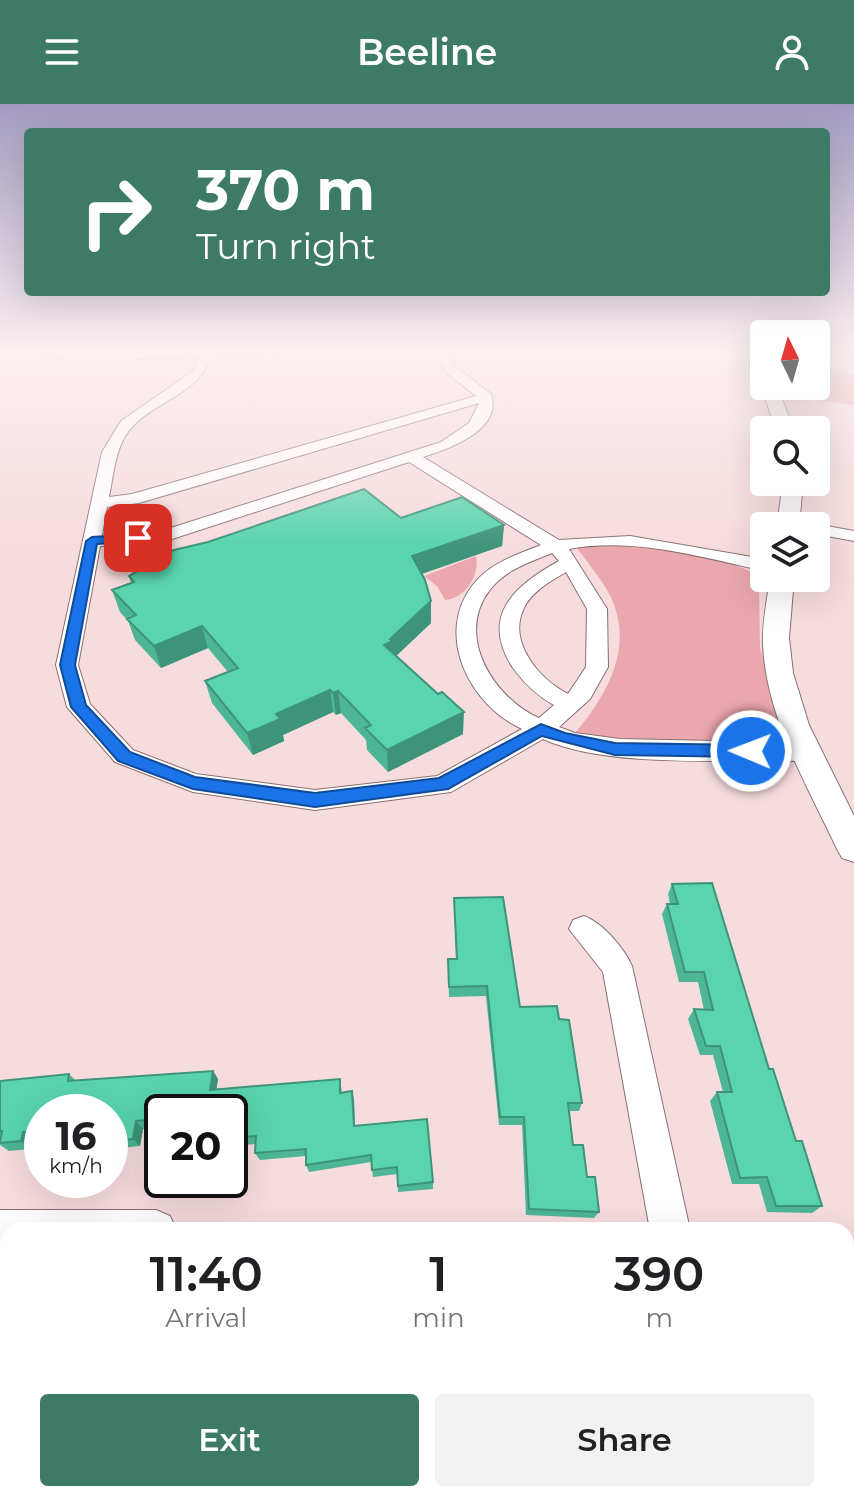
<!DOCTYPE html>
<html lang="en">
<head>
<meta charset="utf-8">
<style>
  :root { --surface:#fff; --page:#f2f2f2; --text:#202124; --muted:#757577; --accent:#3d7b67 }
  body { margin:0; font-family:Montserrat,sans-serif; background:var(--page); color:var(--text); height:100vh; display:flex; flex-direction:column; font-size:30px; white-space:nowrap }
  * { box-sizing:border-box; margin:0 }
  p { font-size:26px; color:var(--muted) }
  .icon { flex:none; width:44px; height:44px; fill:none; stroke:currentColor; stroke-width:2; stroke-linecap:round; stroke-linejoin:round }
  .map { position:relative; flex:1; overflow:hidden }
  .sheet { position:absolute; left:0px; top:1118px; width:854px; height:280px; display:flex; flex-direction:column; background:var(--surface); border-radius:24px 24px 0 0; box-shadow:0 8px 32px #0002 }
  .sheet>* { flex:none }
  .hud { position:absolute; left:24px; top:24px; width:806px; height:168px; border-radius:8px; box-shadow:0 8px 32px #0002; background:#3d7b67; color:#fff; overflow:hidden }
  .needle { width:52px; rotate:355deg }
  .buttons { position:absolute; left:750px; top:216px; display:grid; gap:16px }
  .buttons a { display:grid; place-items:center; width:80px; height:80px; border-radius:8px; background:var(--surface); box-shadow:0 8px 32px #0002; font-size:40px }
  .speed { position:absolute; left:24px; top:990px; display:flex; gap:16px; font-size:40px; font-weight:700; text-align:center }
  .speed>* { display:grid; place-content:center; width:104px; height:104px; border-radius:50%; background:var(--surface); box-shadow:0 8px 32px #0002; line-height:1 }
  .speed small { font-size:20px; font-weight:400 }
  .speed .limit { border:4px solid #111; border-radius:12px; background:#fff; color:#111 }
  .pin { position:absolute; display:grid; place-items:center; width:68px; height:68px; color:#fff; margin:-34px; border-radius:16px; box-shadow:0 4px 12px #0006 }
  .me { position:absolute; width:88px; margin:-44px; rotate:271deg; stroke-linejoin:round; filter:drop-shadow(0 0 6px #0008) }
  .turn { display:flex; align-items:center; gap:28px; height:168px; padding:0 40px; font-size:36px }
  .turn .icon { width:104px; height:104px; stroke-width:2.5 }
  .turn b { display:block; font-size:56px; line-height:68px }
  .eta { display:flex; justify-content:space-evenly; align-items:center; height:136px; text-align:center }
  .eta b { font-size:48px; font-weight:600; line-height:56px }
  .action { display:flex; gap:16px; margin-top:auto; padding:16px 40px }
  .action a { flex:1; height:92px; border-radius:8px; background:var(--accent); color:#fff; font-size:32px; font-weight:600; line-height:92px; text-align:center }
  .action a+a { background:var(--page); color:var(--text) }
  header { display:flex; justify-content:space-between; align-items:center; height:104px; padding:0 40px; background:var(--accent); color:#fff; font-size:36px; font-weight:600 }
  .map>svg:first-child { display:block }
  .green { fill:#eba7ae }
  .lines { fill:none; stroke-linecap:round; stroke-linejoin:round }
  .minor-casing { stroke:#887072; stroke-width:2 }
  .major-casing { stroke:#887072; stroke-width:2 }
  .minor { fill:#fff; fill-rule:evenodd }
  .major { fill:#fff; fill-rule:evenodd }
  .wall { fill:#4db696 }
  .shaded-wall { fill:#3e947a }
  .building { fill:#59d4af; stroke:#3e947a; stroke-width:2 }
  .route { fill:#1a73e8; stroke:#114b97; stroke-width:2 }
</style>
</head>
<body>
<header><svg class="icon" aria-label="menu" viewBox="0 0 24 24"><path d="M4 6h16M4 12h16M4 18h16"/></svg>Beeline<svg class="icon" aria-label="person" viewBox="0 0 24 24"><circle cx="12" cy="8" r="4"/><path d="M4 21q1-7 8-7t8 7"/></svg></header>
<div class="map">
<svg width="854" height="1398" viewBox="0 0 854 1398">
  <rect width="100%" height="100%" fill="#f7dcde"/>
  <path class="green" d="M 816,261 L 854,271 L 854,301 L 781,291 L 776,282 L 816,282 Z
    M 606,441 C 648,444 725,451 759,472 L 760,544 L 781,617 L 768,633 L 747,638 L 615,638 L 575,629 C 609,589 637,538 607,486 C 598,471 587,458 577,444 Z
    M 476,452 C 480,471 466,494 445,496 L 437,482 L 424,472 Z"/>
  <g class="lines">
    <g class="minor-casing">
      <path id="minor" d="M 24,247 L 292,247 L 286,251 L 211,253 C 198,290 158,296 133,322 C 115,340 114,370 109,393 L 132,390 L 476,292 L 448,270 L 433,247 L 445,247 L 457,264 L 491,290 C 503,326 449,345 423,353 L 559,436 L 630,432 L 764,455 L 764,467 C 702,453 633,433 569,445 L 607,505 L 608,563 L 590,595 L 559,623 L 575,629 L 620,635 L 808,639 L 817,642 L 820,648 L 817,654 L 808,657 C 733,655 609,665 543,635 L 451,688 L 315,706 L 193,688 L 115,658 L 67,603 L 56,561 L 102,348 L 121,317 L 193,267 L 199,253 L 77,257 ZM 479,299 L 469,319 L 441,338 L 158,428 L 102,431 L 107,403 L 139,399 ZM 409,358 L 541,441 C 516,451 489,459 472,482 C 435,531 469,601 522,625 L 437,672 L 315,686 L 196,670 L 133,646 L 90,600 L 78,561 L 100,442 L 166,437 ZM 552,449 L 559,457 C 515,481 479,512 513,564 C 524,579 537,592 554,601 L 539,614 C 494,594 455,533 489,487 C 504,466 530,458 552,449 ZM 566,468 L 587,505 L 586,563 L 568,590 C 539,575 507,538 524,504 C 532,487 551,477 566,468 Z
        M 816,420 L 854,427 L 854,437 L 816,430 L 816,422 L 809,422 Z
        M 584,812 C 603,819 624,844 632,862 L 690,1126 L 650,1126 L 603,868 L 569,825 L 573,816 Z
        M 0,1106 L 156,1106 L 170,1112 L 176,1126 L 8,1126 L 8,1145 L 0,1144 Z
        M 846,1174 L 854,1174 L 854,1216 L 846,1216 Z
        M 700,1390 L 748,1390 L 750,1398 L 702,1398 Z"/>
    </g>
    <g class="major-casing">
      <path id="major" d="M 744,247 L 759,247 L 764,257 L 764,277 L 758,275 Z
        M 763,279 L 764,282 L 777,282 L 794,326 L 776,326 L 761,282 Z
        M 783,378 L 803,378 L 799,422 L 777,422 Z
        M 770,474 L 794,474 L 789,534 L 793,569 L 809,621 L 854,712 L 854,758 L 842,754 L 837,745 C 807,681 767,615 763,542 C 762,519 767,496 770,474 Z"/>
    </g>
    <use href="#minor" class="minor"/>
    <use href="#major" class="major"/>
  </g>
  <path class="wall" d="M 401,414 L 504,421 L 502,442 L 422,470 L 431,519 L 396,552 L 463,630 L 388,668 L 367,646 L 366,636 L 341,609 L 336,611 L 333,608 L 283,631 L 284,637 L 253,651 L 212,599 L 205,577 L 228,568 L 208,544 L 161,564 L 135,536 L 128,517 L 120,508 L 112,486 L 131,479 L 129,472 Z
    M 672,780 L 769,965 L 796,1037 L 822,1102 L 812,1109 L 767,1108 L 759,1080 L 732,1080 L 710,997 L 717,988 L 723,988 L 713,951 L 700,951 L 688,915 L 694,905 L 704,906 L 698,878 L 679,878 L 662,810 L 667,800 L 670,800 L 668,790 Z
    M 454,794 L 520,903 L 559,915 L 582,999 L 579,1007 L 569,1007 L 573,1041 L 587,1073 L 599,1108 L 594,1114 L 526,1111 L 522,1021 L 499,1021 L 486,892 L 449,893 L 448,855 L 456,855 Z
    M 213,967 L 218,975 L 216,986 L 340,975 L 342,989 L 352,987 L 354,996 L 355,1022 L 433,1078 L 433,1085 L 398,1088 L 397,1070 L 373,1073 L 371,1058 L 309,1068 L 306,1061 L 306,1052 L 260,1056 L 255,1049 L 256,1040 L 230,1042 L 230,1008 L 162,1008 L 162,1024 L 143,1025 L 140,1042 L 110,1045 L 110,1008 L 42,1008 L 42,1035 L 33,1036 L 31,1045 L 9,1047 L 0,1041 L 0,977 L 69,970 L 75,976 Z
    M 0,1210 L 8,1213 L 8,1305 L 0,1306 Z
    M 813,1390 L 846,1390 L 854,1398 L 827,1398 L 814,1396 Z"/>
  <path class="shaded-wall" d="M 504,421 L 502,442 L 412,473 L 412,452 Z
    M 431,497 L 431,519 L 394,554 L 384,541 Z
    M 202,522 L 208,544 L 161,564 L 154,542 Z
    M 330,586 L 333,608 L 283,631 L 284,637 L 253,651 L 247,629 L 276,610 Z
    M 338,587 L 341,609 L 336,611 L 333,589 Z
    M 464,608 L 463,630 L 388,668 L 387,646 Z
    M 213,967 L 218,975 L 215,995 L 210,986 Z
    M 352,987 L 354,996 L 355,1030 L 354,1022 Z
    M 136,1017 L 143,1025 L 140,1042 L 133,1035 Z
    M 23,1028 L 33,1036 L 31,1045 L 21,1037 Z"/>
  <path class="building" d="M 364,385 L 401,414 L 462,393 L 504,421 L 412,452 L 425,476 L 431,497 L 390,535 L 393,537 L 384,541 L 438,590 L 442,588 L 464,608 L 387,646 L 365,624 L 371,621 L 338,587 L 333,589 L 330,586 L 276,610 L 280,615 L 247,629 L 205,577 L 238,564 L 202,522 L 154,542 L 127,515 L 136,511 L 112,486 L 134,478 L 129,472 L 174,446 L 208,438 Z
    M 712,779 L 769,965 L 773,965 L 796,1037 L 802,1037 L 822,1102 L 776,1102 L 767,1073 L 740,1074 L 717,988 L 732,988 L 720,942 L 706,942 L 694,905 L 713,906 L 704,868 L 685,868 L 667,800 L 678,800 L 672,780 Z
    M 503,793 L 520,903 L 557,902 L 559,915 L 569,916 L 582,999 L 568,999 L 573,1041 L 583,1041 L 587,1073 L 595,1073 L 599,1108 L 529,1105 L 524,1013 L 500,1013 L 487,882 L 449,883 L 448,855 L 457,855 L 454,794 Z
    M 213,967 L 210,986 L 340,975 L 340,989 L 352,987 L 354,1022 L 427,1015 L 433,1078 L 398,1082 L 397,1063 L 372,1066 L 371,1051 L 306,1061 L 306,1045 L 255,1049 L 256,1032 L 230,1034 L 230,1008 L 162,1008 L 162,1015 L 136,1017 L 133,1035 L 110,1037 L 110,1008 L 42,1008 L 42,1027 L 23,1028 L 21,1037 L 0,1039 L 2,1027 L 0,1027 L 0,977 L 69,970 L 68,977 Z
    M 8,1213 L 8,1301 L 0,1302 L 0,1214 Z
    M 846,1296 L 854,1296 L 854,1398 L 833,1398 L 830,1390 L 846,1390 Z
    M 308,1390 L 440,1390 L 440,1398 L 386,1398 L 386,1394 L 350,1398 L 308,1398 Z
    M 482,1390 L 639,1390 L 640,1398 L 482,1398 Z"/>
  <linearGradient id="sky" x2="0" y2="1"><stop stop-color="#a39cc0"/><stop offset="0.56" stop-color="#fbeff0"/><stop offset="1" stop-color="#fbeff0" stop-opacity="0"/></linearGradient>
  <rect width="854" height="443" fill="url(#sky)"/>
  <path class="route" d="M 138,430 L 144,434 L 142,437 L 97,440 L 75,561 L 86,601 L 130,648 L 195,673 L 315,689 L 439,674 L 541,620 L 565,629 L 615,639 L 751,641 L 760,647 L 751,653 L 615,651 L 542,632 L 448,685 L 315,703 L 193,685 L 118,657 L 71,603 L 60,561 L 86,437 L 92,433 Z"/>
</svg>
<div class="buttons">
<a><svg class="needle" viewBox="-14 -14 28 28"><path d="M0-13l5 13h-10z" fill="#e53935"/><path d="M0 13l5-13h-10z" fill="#757577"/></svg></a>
<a><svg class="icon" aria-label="search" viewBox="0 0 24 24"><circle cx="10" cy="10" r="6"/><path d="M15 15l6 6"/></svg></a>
<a><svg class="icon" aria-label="layers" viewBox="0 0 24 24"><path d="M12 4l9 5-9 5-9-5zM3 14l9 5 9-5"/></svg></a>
</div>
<div class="speed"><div>16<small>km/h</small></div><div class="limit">20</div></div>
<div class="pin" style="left:138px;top:434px;background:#d93025"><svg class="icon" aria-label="arrive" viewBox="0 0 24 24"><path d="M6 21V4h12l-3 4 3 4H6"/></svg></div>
<svg class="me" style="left:751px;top:647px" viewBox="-20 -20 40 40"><circle r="17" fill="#1a73e8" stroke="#fff" stroke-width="3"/><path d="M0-11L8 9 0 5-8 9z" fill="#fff"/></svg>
<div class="hud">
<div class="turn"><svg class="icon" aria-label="right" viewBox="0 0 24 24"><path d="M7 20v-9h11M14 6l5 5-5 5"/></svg><div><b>370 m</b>Turn right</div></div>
</div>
<section class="sheet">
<div class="eta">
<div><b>11:40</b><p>Arrival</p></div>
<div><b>1</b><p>min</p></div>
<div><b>390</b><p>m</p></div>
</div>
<div class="action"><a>Exit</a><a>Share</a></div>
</section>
</div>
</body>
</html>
